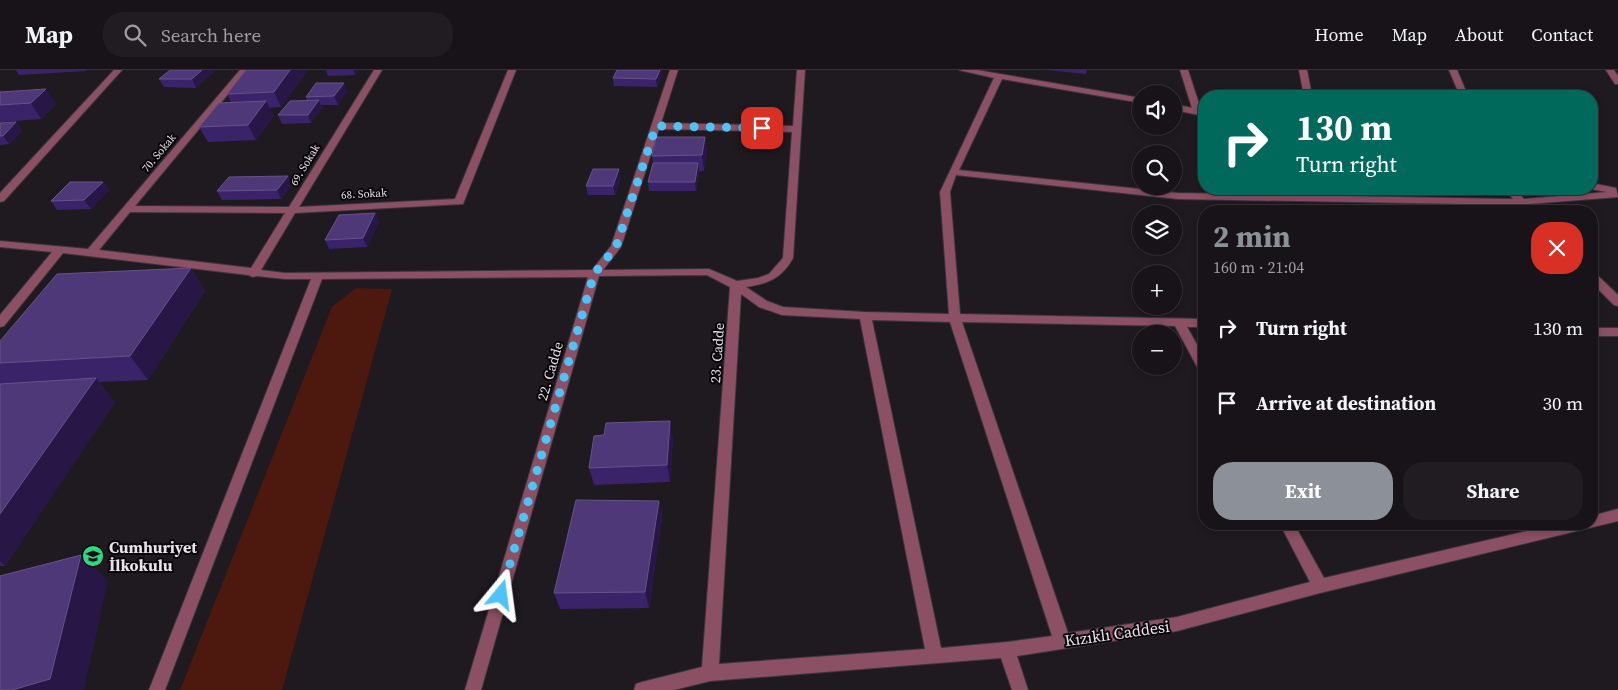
<!DOCTYPE html>
<html lang="en">
<head>
<meta charset="utf-8">
<style>
  :root { --surface:#171318; --page:#201c21; --text:#f1f3f6; --muted:#9e9ea2; --line:#363237; --accent:#8c9099 }
  body { margin:0; font-family:"Source Serif 4",serif; background:var(--page); color:var(--text); height:100vh; display:flex; flex-direction:column; font-size:19px; white-space:nowrap }
  * { box-sizing:border-box; margin:0 }
  p { font-size:16px; color:var(--muted) }
  .icon { flex:none; width:28px; height:28px; fill:none; stroke:currentColor; stroke-width:2; stroke-linecap:round; stroke-linejoin:round }
  .map { position:relative; flex:1; overflow:hidden }
  .side { position:absolute; left:1198px; top:135px; width:400px; height:325px; display:flex; flex-direction:column; background:var(--surface); border-radius:20px; box-shadow:0 2px 8px #0003,0 0 0 1px var(--line) }
  .side>* { flex:none }
  .top-card { position:absolute; left:1198px; top:20px; width:400px; height:105px; border-radius:20px; box-shadow:0 2px 8px #0003,0 0 0 1px var(--line); background:#00695c; color:#fff; overflow:hidden }
  .buttons { position:absolute; left:1132px; top:15px; display:grid; gap:10px }
  .buttons a { display:grid; place-items:center; width:50px; height:50px; border-radius:50%; background:var(--surface); box-shadow:0 2px 8px #0003,0 0 0 1px var(--line); font-size:25px }
  .pin { position:absolute; display:grid; place-items:center; width:42px; height:42px; color:#fff; margin:-21px; border-radius:10px; box-shadow:0 2px 8px #0006 }
  .me { position:absolute; width:55px; margin:-28px; rotate:16deg; stroke-linejoin:round; filter:drop-shadow(0 0 4px #0008) }
  .turn { display:flex; align-items:center; gap:18px; height:105px; padding:0 15px; font-size:22px }
  .turn .icon { width:65px; height:65px; stroke-width:2.5 }
  .turn b { display:block; font-size:35px; line-height:42px }
  .round { display:grid; place-items:center; flex:none; width:52px; height:52px; border-radius:20px; background:var(--page) }
  .summary { display:flex; align-items:center; justify-content:space-between; height:85px; padding:0 15px }
  h1 { font-size:30px; font-weight:700; line-height:38px; color:var(--accent) }
  .primary-button { display:flex; gap:10px; margin-top:auto; padding:10px 15px }
  .primary-button a { flex:1; height:58px; border-radius:20px; background:var(--accent); color:#fff; font-size:20px; font-weight:700; line-height:58px; text-align:center }
  .primary-button a+a { background:var(--page); color:var(--text) }
  ul { padding:0; list-style:none }
  li { display:flex; align-items:center; gap:15px; height:75px; padding:0 15px }
  li div { flex:1 }
  li b { display:block; font-size:19px }
  li em { font-style:normal }
  header { display:flex; align-items:center; gap:30px; box-sizing:border-box; height:70px; padding:0 25px; background:var(--surface); border-bottom:1px solid var(--line) }
  header strong { font-size:24px }
  nav { display:flex; gap:28px; margin-inline-start:auto; font-size:18px }
  .search { width:350px; height:45px; background:var(--page); display:flex; align-items:center; gap:12px; box-sizing:border-box; padding:0 18px; border-radius:20px; color:var(--muted); font-size:19px }
  .map>svg:first-child { display:block }
  .green { fill:#4d190e }
  .lines { fill:none; stroke-linecap:round; stroke-linejoin:round }
  .minor-casing { stroke:#3b353c; stroke-width:2 }
  .minor { fill:#8b5063; fill-rule:evenodd }
  .wall { fill:#3b236a }
  .shaded-wall { fill:#281746 }
  .building { fill:#4e3877; stroke:#665389 }
  .route { stroke:#4fc3f7; stroke-width:9; stroke-dasharray:0 16.2 }
  .labels { text-anchor:middle; dominant-baseline:central; stroke-width:4; stroke-linejoin:round; paint-order:stroke }
  .far-street-label { font-size:11px; fill:#e8e3e8; stroke:#080508 }
  .street-label { font-size:14px; fill:#e8e3e8; stroke:#080508 }
  .near-poi-label { font-size:16px; font-weight:bold; fill:#e8e3e8; stroke:#080508; text-anchor:start }
  .near-street-label { font-size:16px; fill:#e8e3e8; stroke:#080508 }
</style>
</head>
<body>
<header>
<strong>Map</strong>
<div class="search"><svg class="icon" aria-label="search" viewBox="0 0 24 24"><circle cx="10" cy="10" r="6"/><path d="M15 15l6 6"/></svg>Search here</div>
<nav><a>Home</a><a>Map</a><a>About</a><a>Contact</a></nav>
</header>
<div class="map">
<svg width="1618" height="620" viewBox="0 0 1618 620">
  <rect width="100%" height="100%" fill="#1f1920"/>
  <path class="green" d="M 356,218 L 392,219 L 282,620 L 180,620 L 332,237 Z"/>
  <g class="lines">
    <g class="minor-casing">
      <path id="minor" d="M 114,0 L 122,0 L 4,131 L 0,132 L 0,123 Z
        M 240,0 L 248,0 L 135,136 L 289,137 L 374,0 L 382,0 L 299,137 L 455,129 L 508,0 L 516,0 L 463,134 L 295,143 L 261,200 L 285,203 L 592,200 L 611,176 L 670,0 L 678,0 L 661,53 L 793,56 L 797,0 L 805,0 L 793,188 C 782,208 768,214 746,217 L 767,231 L 783,237 L 865,242 L 949,244 L 940,122 L 994,8 L 959,0 L 977,0 L 1141,28 L 1141,33 L 1002,9 L 959,100 L 1178,123 L 1513,129 L 1505,119 L 1515,119 L 1524,129 L 1607,122 L 1590,119 L 1591,113 L 1616,118 L 1618,127 L 1529,134 L 1534,141 L 1524,141 L 1518,135 L 1178,129 L 956,105 L 950,122 L 960,244 L 1204,249 L 1204,257 L 1187,257 L 1204,287 L 1204,303 L 1200,302 L 1175,256 L 962,252 L 1068,563 L 1177,547 L 1310,512 L 1280,454 L 1294,454 L 1324,508 L 1557,454 L 1591,454 L 1591,446 L 1618,439 L 1618,451 L 1320,523 L 1177,561 L 1017,586 L 1028,620 L 1012,620 L 1001,588 L 710,611 L 674,620 L 634,620 L 636,614 L 642,612 L 702,597 L 730,217 L 707,205 L 599,206 L 481,620 L 465,620 L 588,207 L 322,209 L 165,620 L 149,620 L 311,209 L 285,209 L 257,206 L 253,207 L 248,205 L 63,183 L 4,256 L 0,257 L 0,245 L 52,182 L 0,177 L 0,171 L 88,179 ZM 659,59 L 792,62 L 783,188 L 769,204 L 758,208 L 737,211 L 709,199 L 603,200 L 621,177 ZM 130,142 L 285,143 L 251,198 L 99,180 ZM 741,224 L 759,237 L 782,245 L 860,249 L 925,579 L 719,594 ZM 872,250 L 950,252 L 1052,566 L 1007,572 L 941,578 Z
        M 1180,0 L 1188,0 L 1201,40 L 1204,40 L 1204,46 L 1174,40 L 1174,34 L 1192,38 Z
        M 1299,0 L 1307,0 L 1312,26 L 1304,26 Z
        M 1449,0 L 1457,0 L 1468,26 L 1460,26 Z
        M 1606,0 L 1614,0 L 1618,6 L 1618,14 L 1615,14 Z
        M 1591,202 L 1595,203 L 1618,225 L 1618,236 L 1614,235 L 1591,212 Z
        M 1591,258 L 1618,258 L 1618,266 L 1591,266 Z"/>
    </g>
    <use href="#minor" class="minor"/>
  </g>
  <path class="wall" d="M 16,0 L 87,0 L 86,1 L 19,5 Z
    M 215,0 L 196,18 L 164,17 L 159,9 Z
    M 246,0 L 308,0 L 281,37 L 269,38 L 274,46 L 256,70 L 208,72 L 199,57 L 231,32 L 227,24 Z
    M 326,0 L 359,0 L 355,5 L 328,6 Z
    M 617,0 L 662,0 L 662,4 L 657,17 L 614,16 L 613,8 Z
    M 1047,0 L 1087,0 L 1086,4 Z
    M 347,21 L 338,35 L 321,35 L 322,38 L 311,53 L 282,54 L 278,45 L 307,30 L 306,27 Z
    M 0,22 L 56,34 L 41,49 L 0,52 Z
    M 16,52 L 22,61 L 9,74 L 0,75 L 0,53 Z
    M 705,67 L 707,83 L 704,101 L 699,101 L 696,121 L 649,121 L 648,112 L 653,93 L 652,86 Z
    M 288,106 L 292,115 L 281,129 L 222,130 L 217,121 Z
    M 621,108 L 615,125 L 588,125 L 586,116 Z
    M 103,112 L 109,120 L 91,139 L 57,140 L 51,131 Z
    M 375,143 L 379,152 L 367,177 L 329,179 L 325,170 Z
    M 191,198 L 205,221 L 148,310 L 99,312 L 115,332 L 5,496 L 0,496 L 0,271 Z
    M 673,368 L 670,412 L 594,415 L 589,398 Z
    M 659,431 L 662,447 L 649,538 L 560,539 L 554,523 Z"/>
  <path class="shaded-wall" d="M 202,0 L 215,0 L 196,18 L 192,9 Z
    M 290,0 L 308,0 L 281,37 L 274,22 Z
    M 353,0 L 359,0 L 355,5 Z
    M 660,0 L 662,0 L 662,4 L 657,17 L 656,9 Z
    M 344,13 L 347,21 L 338,35 L 334,26 Z
    M 46,19 L 56,34 L 41,49 L 31,33 Z
    M 319,30 L 322,38 L 311,53 L 308,45 Z
    M 266,31 L 274,46 L 256,70 L 248,55 Z
    M 16,52 L 22,61 L 9,74 L 3,66 Z
    M 705,67 L 707,83 L 704,101 L 702,85 Z
    M 698,93 L 699,101 L 696,121 L 695,112 Z
    M 619,99 L 621,108 L 615,125 L 613,116 Z
    M 288,106 L 292,115 L 281,129 L 277,120 Z
    M 103,112 L 109,120 L 91,139 L 84,130 Z
    M 375,143 L 379,152 L 367,177 L 363,168 Z
    M 191,198 L 205,221 L 148,310 L 130,286 Z
    M 96,308 L 115,332 L 5,496 L 0,491 L 0,444 Z
    M 670,351 L 673,368 L 670,412 L 667,395 Z
    M 659,431 L 662,447 L 649,538 L 645,522 Z
    M 81,485 L 108,511 L 84,620 L 12,620 Z"/>
  <path class="building" d="M 170,0 L 202,0 L 192,9 L 159,9 Z
    M 246,0 L 290,0 L 274,22 L 227,24 Z
    M 617,0 L 660,0 L 656,9 L 613,8 Z
    M 316,13 L 344,13 L 334,26 L 306,27 Z
    M 46,19 L 31,33 L 0,35 L 0,22 Z
    M 319,30 L 308,45 L 278,45 L 290,31 Z
    M 266,31 L 248,55 L 199,57 L 219,33 Z
    M 16,52 L 3,66 L 0,66 L 0,53 Z
    M 656,67 L 705,67 L 702,85 L 652,86 Z
    M 653,93 L 698,93 L 695,112 L 648,112 Z
    M 593,99 L 619,99 L 613,116 L 586,116 Z
    M 288,106 L 277,120 L 217,121 L 229,107 Z
    M 70,112 L 103,112 L 84,130 L 51,131 Z
    M 375,143 L 363,168 L 325,170 L 339,145 Z
    M 191,198 L 130,286 L 0,293 L 0,271 L 57,204 Z
    M 96,308 L 0,444 L 0,314 Z
    M 670,351 L 667,395 L 589,398 L 594,366 L 604,365 L 606,353 Z
    M 576,430 L 659,431 L 645,522 L 554,523 Z
    M 81,485 L 50,609 L 12,620 L 0,620 L 0,506 Z"/>
  <g class="lines">
    <path class="route" d="M 501,525 L 594,204 L 616,177 L 656,56 L 762,58"/>
  </g>
  <defs>
    <g id="school-disc" transform="scale(1.125)"><circle r="9.5" fill="#2cd884" stroke="#080508"/><path d="M0-5L7-2L0 1L-7-2ZM-4 1L0 2.5L4 1V4Q0 6-4 4Z" fill="#111"/></g>
  </defs>
  <g fill-rule="evenodd">
    <use href="#school-disc" x="93" y="486"/>
  </g>
  <g class="labels">
    <g class="far-street-label">
      <text transform="translate(159 83) rotate(-50)">70. Sokak</text>
      <text transform="translate(305 95) rotate(-59)">69. Sokak</text>
      <text transform="translate(364 124) rotate(-3)">68. Sokak</text>
    </g>
    <g class="street-label">
      <text transform="translate(717 283) rotate(-86)">23. Cadde</text>
      <text transform="translate(550 301) rotate(-74)">22. Cadde</text>
    </g>
    <g class="near-poi-label">
      <text x="109" y="477">Cumhuriyet<tspan x="109" dy="18">İlkokulu</tspan></text>
    </g>
    <g class="near-street-label">
      <text transform="translate(1117 563) rotate(-8)">Kızıklı Caddesi</text>
    </g>
  </g>
</svg>
<div class="buttons">
<a><svg class="icon" aria-label="sound" viewBox="0 0 24 24"><path d="M4 9h4l5-4v14l-5-4H4zM17 9q2 3 0 6"/></svg></a>
<a><svg class="icon" aria-label="search" viewBox="0 0 24 24"><circle cx="10" cy="10" r="6"/><path d="M15 15l6 6"/></svg></a>
<a><svg class="icon" aria-label="layers" viewBox="0 0 24 24"><path d="M12 4l9 5-9 5-9-5zM3 14l9 5 9-5"/></svg></a>
<a>+</a>
<a>−</a>
</div>
<div class="pin" style="left:762px;top:58px;background:#d93025"><svg class="icon" aria-label="arrive" viewBox="0 0 24 24"><path d="M6 21V4h12l-3 4 3 4H6"/></svg></div>
<svg class="me" style="left:501px;top:525px" viewBox="-20 -20 40 40"><path d="M0-17L14 15 0 8-14 15z" fill="#4fc3f7" stroke="#fff" stroke-width="4"/></svg>
<div class="top-card">
<div class="turn"><svg class="icon" aria-label="right" viewBox="0 0 24 24"><path d="M7 20v-9h11M14 6l5 5-5 5"/></svg><div><b>130 m</b>Turn right</div></div>
</div>
<section class="side">
<div class="summary"><div><h1>2 min</h1><p>160 m · 21:04</p></div><a class="round" style="background:#d93025;color:#fff"><svg class="icon" aria-label="close" viewBox="0 0 24 24"><path d="M6 6l12 12M18 6L6 18"/></svg></a></div>
<ul>
<li><svg class="icon" aria-label="right" viewBox="0 0 24 24"><path d="M7 20v-9h11M14 6l5 5-5 5"/></svg><div><b>Turn right</b></div><em>130 m</em></li>
<li><svg class="icon" aria-label="arrive" viewBox="0 0 24 24"><path d="M6 21V4h12l-3 4 3 4H6"/></svg><div><b>Arrive at destination</b></div><em>30 m</em></li>
</ul>
<div class="primary-button"><a>Exit</a><a>Share</a></div>
</section>
</div>
</body>
</html>
